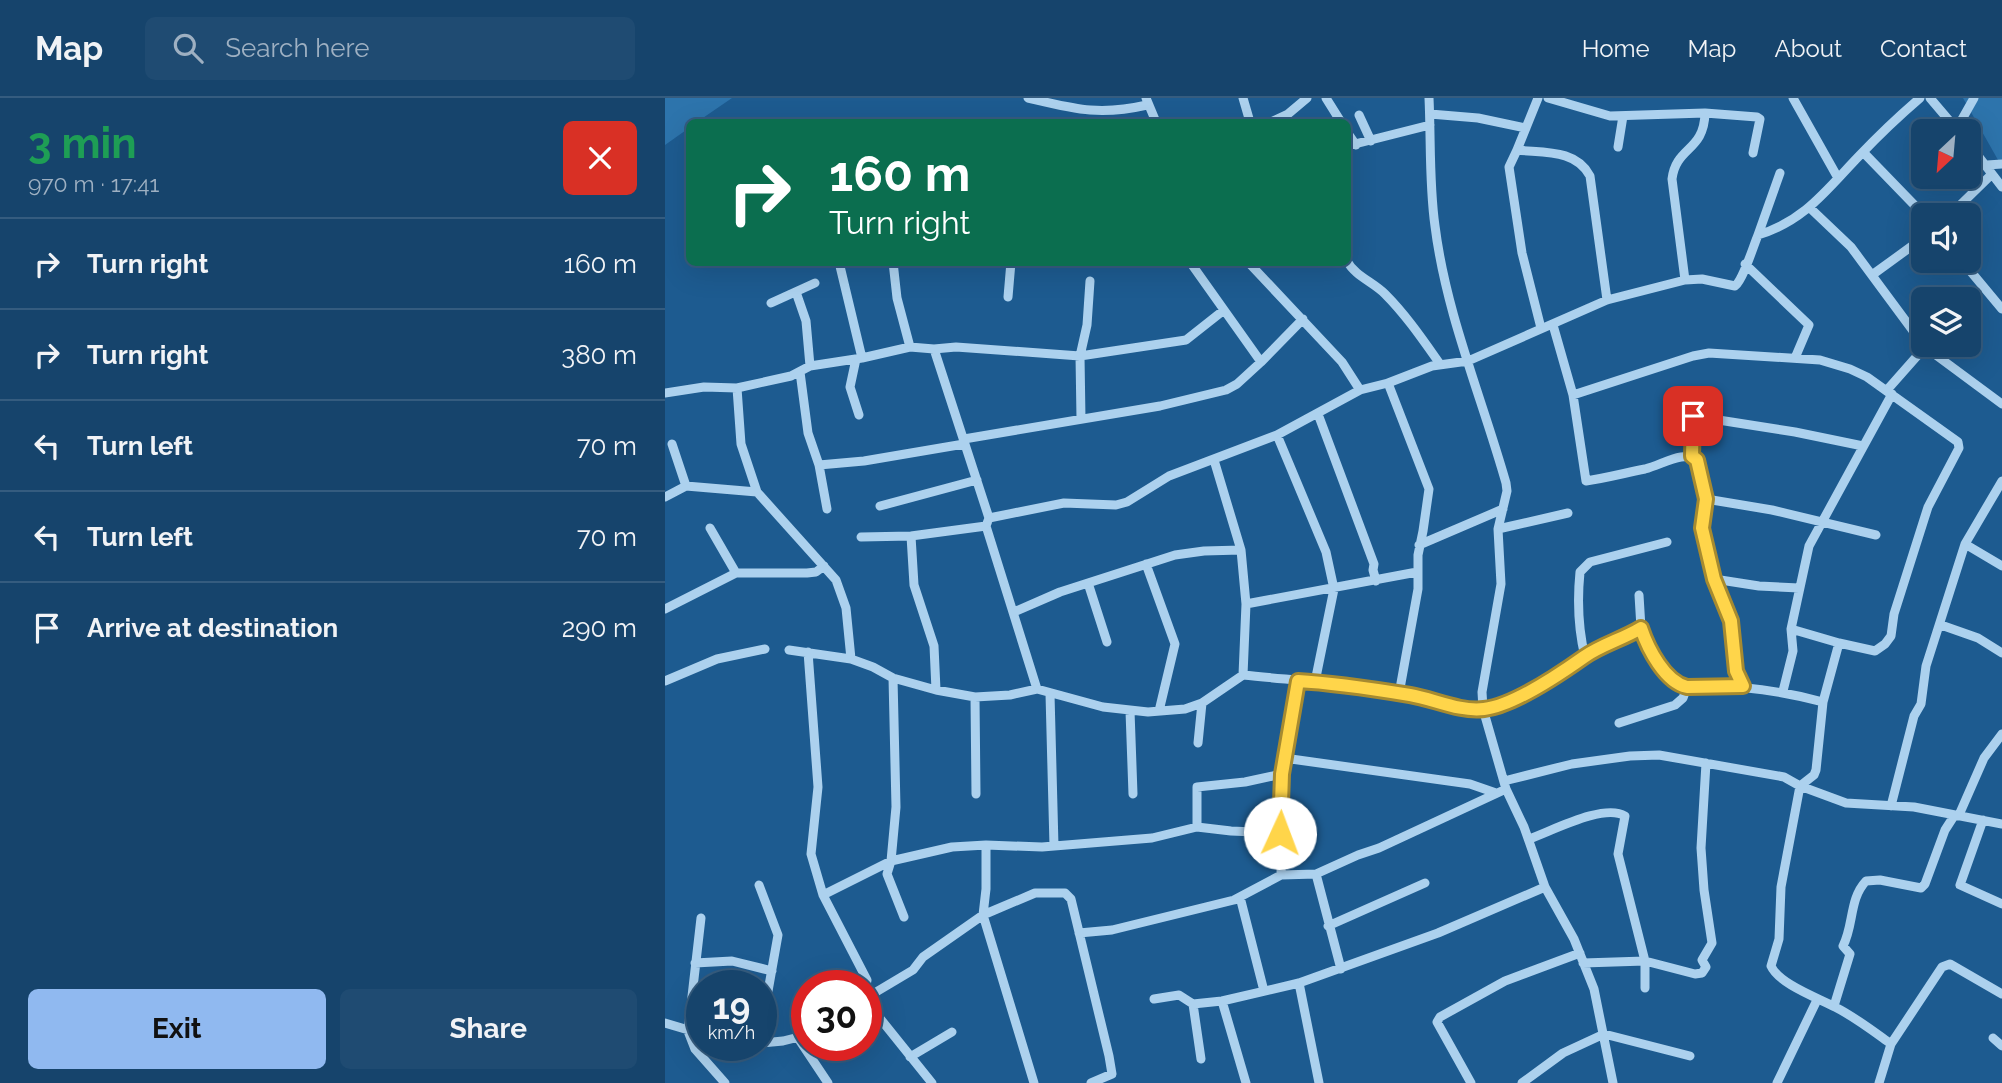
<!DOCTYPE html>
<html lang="en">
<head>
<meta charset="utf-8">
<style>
  :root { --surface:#16446c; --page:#1f4b72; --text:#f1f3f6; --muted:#9eb0c2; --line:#355c7f; --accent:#90b9f0 }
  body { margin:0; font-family:Raleway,sans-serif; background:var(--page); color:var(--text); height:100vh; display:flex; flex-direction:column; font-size:26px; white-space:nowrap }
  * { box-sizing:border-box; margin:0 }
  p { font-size:23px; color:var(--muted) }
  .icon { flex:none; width:38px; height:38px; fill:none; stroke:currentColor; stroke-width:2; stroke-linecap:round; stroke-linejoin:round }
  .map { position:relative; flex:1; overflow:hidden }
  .panel { display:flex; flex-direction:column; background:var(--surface); width:665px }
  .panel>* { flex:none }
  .hud { position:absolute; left:21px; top:21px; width:665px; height:147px; border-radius:10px; box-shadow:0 7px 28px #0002,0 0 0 2px var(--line); background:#0b6e4f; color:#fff; overflow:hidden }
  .needle { width:46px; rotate:206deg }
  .buttons { position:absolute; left:1246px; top:21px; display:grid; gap:14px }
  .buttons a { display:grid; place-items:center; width:70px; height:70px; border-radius:10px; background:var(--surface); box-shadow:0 7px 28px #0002,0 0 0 2px var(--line); font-size:35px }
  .speed { position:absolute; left:21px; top:872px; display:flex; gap:14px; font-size:35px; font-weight:700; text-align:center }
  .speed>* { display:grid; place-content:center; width:91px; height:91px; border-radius:50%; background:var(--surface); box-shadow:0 7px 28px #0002,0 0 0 2px var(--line); line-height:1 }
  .speed small { font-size:18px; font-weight:400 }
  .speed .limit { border:10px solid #d22; background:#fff; color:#111 }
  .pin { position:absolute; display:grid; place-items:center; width:60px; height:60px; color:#fff; margin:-30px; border-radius:14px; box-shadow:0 4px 10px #0006 }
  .me { position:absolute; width:77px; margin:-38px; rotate:2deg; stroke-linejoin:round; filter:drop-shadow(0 0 5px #0008) }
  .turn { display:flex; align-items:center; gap:24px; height:147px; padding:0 28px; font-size:32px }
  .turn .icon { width:91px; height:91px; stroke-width:2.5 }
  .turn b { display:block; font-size:49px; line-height:60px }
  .round { display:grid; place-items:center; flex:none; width:74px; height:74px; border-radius:10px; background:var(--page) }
  .headline { display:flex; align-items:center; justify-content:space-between; height:119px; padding:0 28px }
  h1 { font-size:42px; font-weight:700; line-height:52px; color:#1e9e55 }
  .button { display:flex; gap:14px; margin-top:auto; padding:14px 28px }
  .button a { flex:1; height:80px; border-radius:10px; background:var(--accent); color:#111; font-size:28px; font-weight:700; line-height:80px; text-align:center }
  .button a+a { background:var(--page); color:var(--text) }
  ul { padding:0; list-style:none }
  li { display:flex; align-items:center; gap:21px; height:91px; padding:0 28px; border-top:2px solid var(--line) }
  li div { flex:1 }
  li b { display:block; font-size:26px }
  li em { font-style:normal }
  header { display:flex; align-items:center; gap:42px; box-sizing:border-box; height:98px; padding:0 35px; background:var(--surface); border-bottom:2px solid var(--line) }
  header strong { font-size:33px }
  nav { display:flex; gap:38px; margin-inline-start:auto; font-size:24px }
  .search { width:490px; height:63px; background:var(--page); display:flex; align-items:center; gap:18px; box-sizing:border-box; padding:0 24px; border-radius:10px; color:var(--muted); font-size:26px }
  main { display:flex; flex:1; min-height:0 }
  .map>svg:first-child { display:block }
  .green { fill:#2d74ac }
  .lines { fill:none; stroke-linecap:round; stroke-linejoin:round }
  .minor { stroke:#acd1ee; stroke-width:9 }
  .route-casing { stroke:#a68a30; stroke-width:18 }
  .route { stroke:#ffd54a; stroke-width:12 }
</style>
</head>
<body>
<header>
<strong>Map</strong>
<div class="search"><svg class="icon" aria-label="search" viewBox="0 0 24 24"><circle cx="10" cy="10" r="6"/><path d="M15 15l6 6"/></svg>Search here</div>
<nav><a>Home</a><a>Map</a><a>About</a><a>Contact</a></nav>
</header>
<main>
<section class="panel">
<div class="headline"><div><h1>3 min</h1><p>970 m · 17:41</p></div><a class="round" style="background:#d93025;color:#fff"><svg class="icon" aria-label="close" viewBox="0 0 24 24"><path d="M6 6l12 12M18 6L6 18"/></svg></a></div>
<ul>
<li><svg class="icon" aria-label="right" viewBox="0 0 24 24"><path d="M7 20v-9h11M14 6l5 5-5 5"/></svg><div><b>Turn right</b></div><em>160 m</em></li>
<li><svg class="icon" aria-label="right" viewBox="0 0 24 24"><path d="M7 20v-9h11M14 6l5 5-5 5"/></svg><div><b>Turn right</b></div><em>380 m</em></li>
<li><svg class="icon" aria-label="left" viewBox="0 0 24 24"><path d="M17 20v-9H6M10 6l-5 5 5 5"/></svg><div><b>Turn left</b></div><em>70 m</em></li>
<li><svg class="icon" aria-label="left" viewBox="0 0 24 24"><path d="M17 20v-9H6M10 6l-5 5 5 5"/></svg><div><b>Turn left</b></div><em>70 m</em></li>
<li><svg class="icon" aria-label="arrive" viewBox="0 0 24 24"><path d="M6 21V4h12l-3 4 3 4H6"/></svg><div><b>Arrive at destination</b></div><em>290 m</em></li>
</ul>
<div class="button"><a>Exit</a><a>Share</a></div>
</section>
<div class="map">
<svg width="1337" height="985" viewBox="0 0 1337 985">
  <rect width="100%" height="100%" fill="#1d5b90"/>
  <path class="green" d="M 0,0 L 67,0 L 32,24 L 24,24 L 24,30 L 0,47 Z
    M 1298,0 L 1337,0 L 1337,69 Z"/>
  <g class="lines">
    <path class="minor" d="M 363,0 C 410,11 434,18 482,7
      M 481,0 L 491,24
      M 578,0 L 585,24
      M 661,0 L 676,24
      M 764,0 C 766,43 764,86 770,128 C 781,216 817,300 841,385 L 842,393 L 833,431 L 836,486 L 817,594 L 818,611 L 841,691 L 859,729 L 880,789 L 909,841 L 929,891 L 948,985
      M 883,0 L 945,18 L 1040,15 L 1092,19 L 1095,21 L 1088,55
      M 1128,0 L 1173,80
      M 1265,0 L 1293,33
      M 765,16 L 813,20 L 861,30
      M 694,17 L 706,43
      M 606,24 L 623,16 L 642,0
      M 1291,32 L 1309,0
      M 682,34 L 691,47
      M 1304,46 L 1337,89
      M 682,48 L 765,27
      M 953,49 L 958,18
      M 852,52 L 873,0
      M 1198,54 L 1259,117
      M 1322,67 L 1337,66
      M 1145,110 L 1186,149 L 1260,249 L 1337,306
      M 1285,117 L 1327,76
      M 1093,137 L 1115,75
      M 682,163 C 690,178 708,184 720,196 C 741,217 758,242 775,266
      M 1297,163 L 1337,211
      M 174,164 L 197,260
      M 228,164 L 232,200 L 245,249
      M 525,164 L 596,264
      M 583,164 L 677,264 L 695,292
      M 1080,166 L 1144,227 L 1130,260
      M 1207,177 L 1258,140
      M 1020,182 L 1007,81 C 1011,48 1039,54 1040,15
      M 131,194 L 141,223 L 145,268
      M 343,199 L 346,164
      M 106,205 L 150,185
      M 888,227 L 908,297 L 921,383 C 941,380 960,375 980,371 C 992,368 1004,361 1016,359 C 1023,358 1027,358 1032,361 L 1041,401 L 1036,430 L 1049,481 L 1066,523 L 1071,573 L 1078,588
      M 876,230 L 857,155 L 844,69 L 852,52 C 878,55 911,51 925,78 L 942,202
      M 269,251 L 324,420 L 321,428 L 372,591
      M 191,261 L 185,289 L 194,317
      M 135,274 L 143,335 L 154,367 L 162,411
      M 723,285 L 764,391 L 758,433 L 753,457 L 753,491 L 734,596
      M 72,290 L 76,346 L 92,394 L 171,482 L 181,510 L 186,561
      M 1222,292 L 1260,249
      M 0,295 L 39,289 L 72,290 L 126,278 L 145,268 L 197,260 L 245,249 L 269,251 L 291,249 L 415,258 L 521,242 L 559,212
      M 908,297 L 1028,258 L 1044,255 L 1155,262 L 1185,271 L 1202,279 L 1293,344 L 1294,350 L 1263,409 L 1229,516 L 1226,538 L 1220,546 L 1210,553 L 1174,545 L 1126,531
      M 653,316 L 709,466 L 708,472 L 711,483
      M 416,321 L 415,258 L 422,227 L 425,183
      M 612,337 L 661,454 L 669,491 L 650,584
      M 299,341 L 495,308 L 561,292 L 572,286 L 596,264 L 638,221
      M 7,346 L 21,388
      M 1027,358 L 1028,318 L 1130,334 L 1198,348
      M 549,362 L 576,452 L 581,506 L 578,577
      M 154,367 L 199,363 L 299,346
      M 0,399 L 21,388 L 92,394
      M 1041,401 L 1107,412 L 1211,437
      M 215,408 L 312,382
      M 324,420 L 399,405 L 451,407 L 462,404 L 504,378 L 612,337 L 695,292 L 723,285 L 767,268 L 803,263 L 942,202 L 1020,182 L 1037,181 L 1070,188 C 1078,182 1088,149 1093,137 C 1140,123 1162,91 1195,57 C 1214,37 1234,18 1255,0
      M 45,430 L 71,475
      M 833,431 L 903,415
      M 246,438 L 249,487 L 269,548 L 271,592
      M 196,439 L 246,438 L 321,428
      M 1300,446 L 1337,468
      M 754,447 L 838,411
      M 481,466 L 510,546 L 494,613
      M 1049,481 L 1094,488 L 1134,490
      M 423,485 L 442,544
      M 974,497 L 976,530
      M 581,506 L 752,474
      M 0,511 L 71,475 L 142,475 L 151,474 L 159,468
      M 349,514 L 395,494 L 510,457 L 539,453 L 576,452
      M 1276,527 L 1313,540 L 1337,555
      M 1174,545 L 1158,604 L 1151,672 L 1149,677 L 1135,688 L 1116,789 L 1114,841 L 1106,868 C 1114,886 1153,900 1170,909 C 1190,919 1208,933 1226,946
      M 124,552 L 186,561 L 208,569 L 228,580 L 271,592 L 310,599 L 345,597 L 372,591 L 438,609 L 483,614 L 520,611 L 537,605 L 578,577 C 635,583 692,586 748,598 C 771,602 797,615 821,611 C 851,606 894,576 919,559 C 937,547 958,542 976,530 C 983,551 1000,584 1022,589 C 1069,586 1113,592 1158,604
      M 143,554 L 153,689 L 146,756 L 158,797 L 202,882 L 201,887
      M 920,559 C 913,530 912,504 915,474 L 925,464 L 1002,444
      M 228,580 L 231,709 L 226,763 L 222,776 L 239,819
      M 0,583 L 52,561 L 100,551
      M 1118,593 L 1128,553 L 1126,531 L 1144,448 L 1227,296
      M 385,596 L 389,748
      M 310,599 L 311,696
      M 465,613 L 468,696
      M 954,625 L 1010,607 L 1018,600 L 1022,589
      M 533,645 L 537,605
      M 619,660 L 805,686 L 831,695
      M 839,683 L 907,666 L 965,658 L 994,657 L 1119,679 L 1135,688 L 1181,705 L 1249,709 L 1337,726
      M 1226,708 L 1249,618 L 1256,606 L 1261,568 L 1300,446 L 1337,383
      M 1318,722 L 1295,787 L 1337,806
      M 532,729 L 566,733 L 615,735
      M 864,741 C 887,733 939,705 960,718 L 953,756 L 980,863 L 980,890
      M 321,747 L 321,791 L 318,817 L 369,985
      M 651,776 L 676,871
      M 616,777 L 617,676 L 633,583
      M 94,787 L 113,837 L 100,910 L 98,945
      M 158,797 L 226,763 L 287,749 L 321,747 L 377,749 L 487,740 L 532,729 L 532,689 L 580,684 L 617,676
      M 575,799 L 599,893
      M 36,820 L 23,933 L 30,951 L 60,985
      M 663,828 L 760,785
      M 414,835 L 447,832 L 569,802 L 616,777 L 651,776 L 693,757 L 714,750 L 841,691
      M 30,865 L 67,863 L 107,873
      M 918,865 L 980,863 L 1030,876 L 1037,875 L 1041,869 L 1037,862 L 1047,845 L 1039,792 L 1036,750 L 1041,665
      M 634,885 L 654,985
      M 201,900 L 248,872 L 258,859 L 318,817 L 370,795 L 400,795 L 406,801 L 444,958 L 447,976 L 426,985
      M 489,901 L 514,897 L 528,906 L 557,903 L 634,885 L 773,835 L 880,789
      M 201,903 L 267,985
      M 557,903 L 581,985
      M 528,906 L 536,961
      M 1169,908 L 1185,856 L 1178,848 C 1189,827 1184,801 1201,783 L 1215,782 L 1256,790 L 1260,786 L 1280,732 L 1289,718 L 1294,717 L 1319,660 L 1337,636
      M 0,925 L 37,936
      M 133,940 L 163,985
      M 1328,940 L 1337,948
      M 96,945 L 118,943 L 142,937
      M 245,959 L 287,934
      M 806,985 L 772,924 L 775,919 L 840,883 L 915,855
      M 857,985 L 898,955 L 939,936 L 1025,958
      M 1112,985 L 1152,902
      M 1214,985 L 1226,946 L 1277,869 L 1285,866 L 1337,896"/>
  </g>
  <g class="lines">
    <g class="route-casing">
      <path id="route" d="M 615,735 L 617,676 L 633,583 C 671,585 708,591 745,597 C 769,601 794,614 819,611 C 848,608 895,576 919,559 C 936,547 958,541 976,530 C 983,551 1000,584 1022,589 L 1078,588 L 1071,573 L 1066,523 L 1049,481 L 1037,430 L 1041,401 L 1032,362 L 1027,358 L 1028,318"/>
    </g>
    <use href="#route" class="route"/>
  </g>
</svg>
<div class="buttons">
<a><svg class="needle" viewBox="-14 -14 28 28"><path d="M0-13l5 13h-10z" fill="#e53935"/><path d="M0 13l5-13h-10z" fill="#9eb0c2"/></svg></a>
<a><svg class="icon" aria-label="sound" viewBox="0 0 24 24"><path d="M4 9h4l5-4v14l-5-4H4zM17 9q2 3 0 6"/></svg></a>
<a><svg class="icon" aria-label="layers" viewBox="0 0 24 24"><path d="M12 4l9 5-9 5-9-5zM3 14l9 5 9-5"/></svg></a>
</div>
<div class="speed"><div>19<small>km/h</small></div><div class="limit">30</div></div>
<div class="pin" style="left:1028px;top:318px;background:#d93025"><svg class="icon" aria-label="arrive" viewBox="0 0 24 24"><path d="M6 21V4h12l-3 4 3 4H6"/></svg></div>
<svg class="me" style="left:615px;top:735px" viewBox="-20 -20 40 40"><circle r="19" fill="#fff"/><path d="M0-13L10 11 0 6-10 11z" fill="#ffd54a"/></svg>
<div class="hud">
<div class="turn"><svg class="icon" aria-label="right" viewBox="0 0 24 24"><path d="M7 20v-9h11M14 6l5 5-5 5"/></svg><div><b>160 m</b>Turn right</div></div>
</div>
</div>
</main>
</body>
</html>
